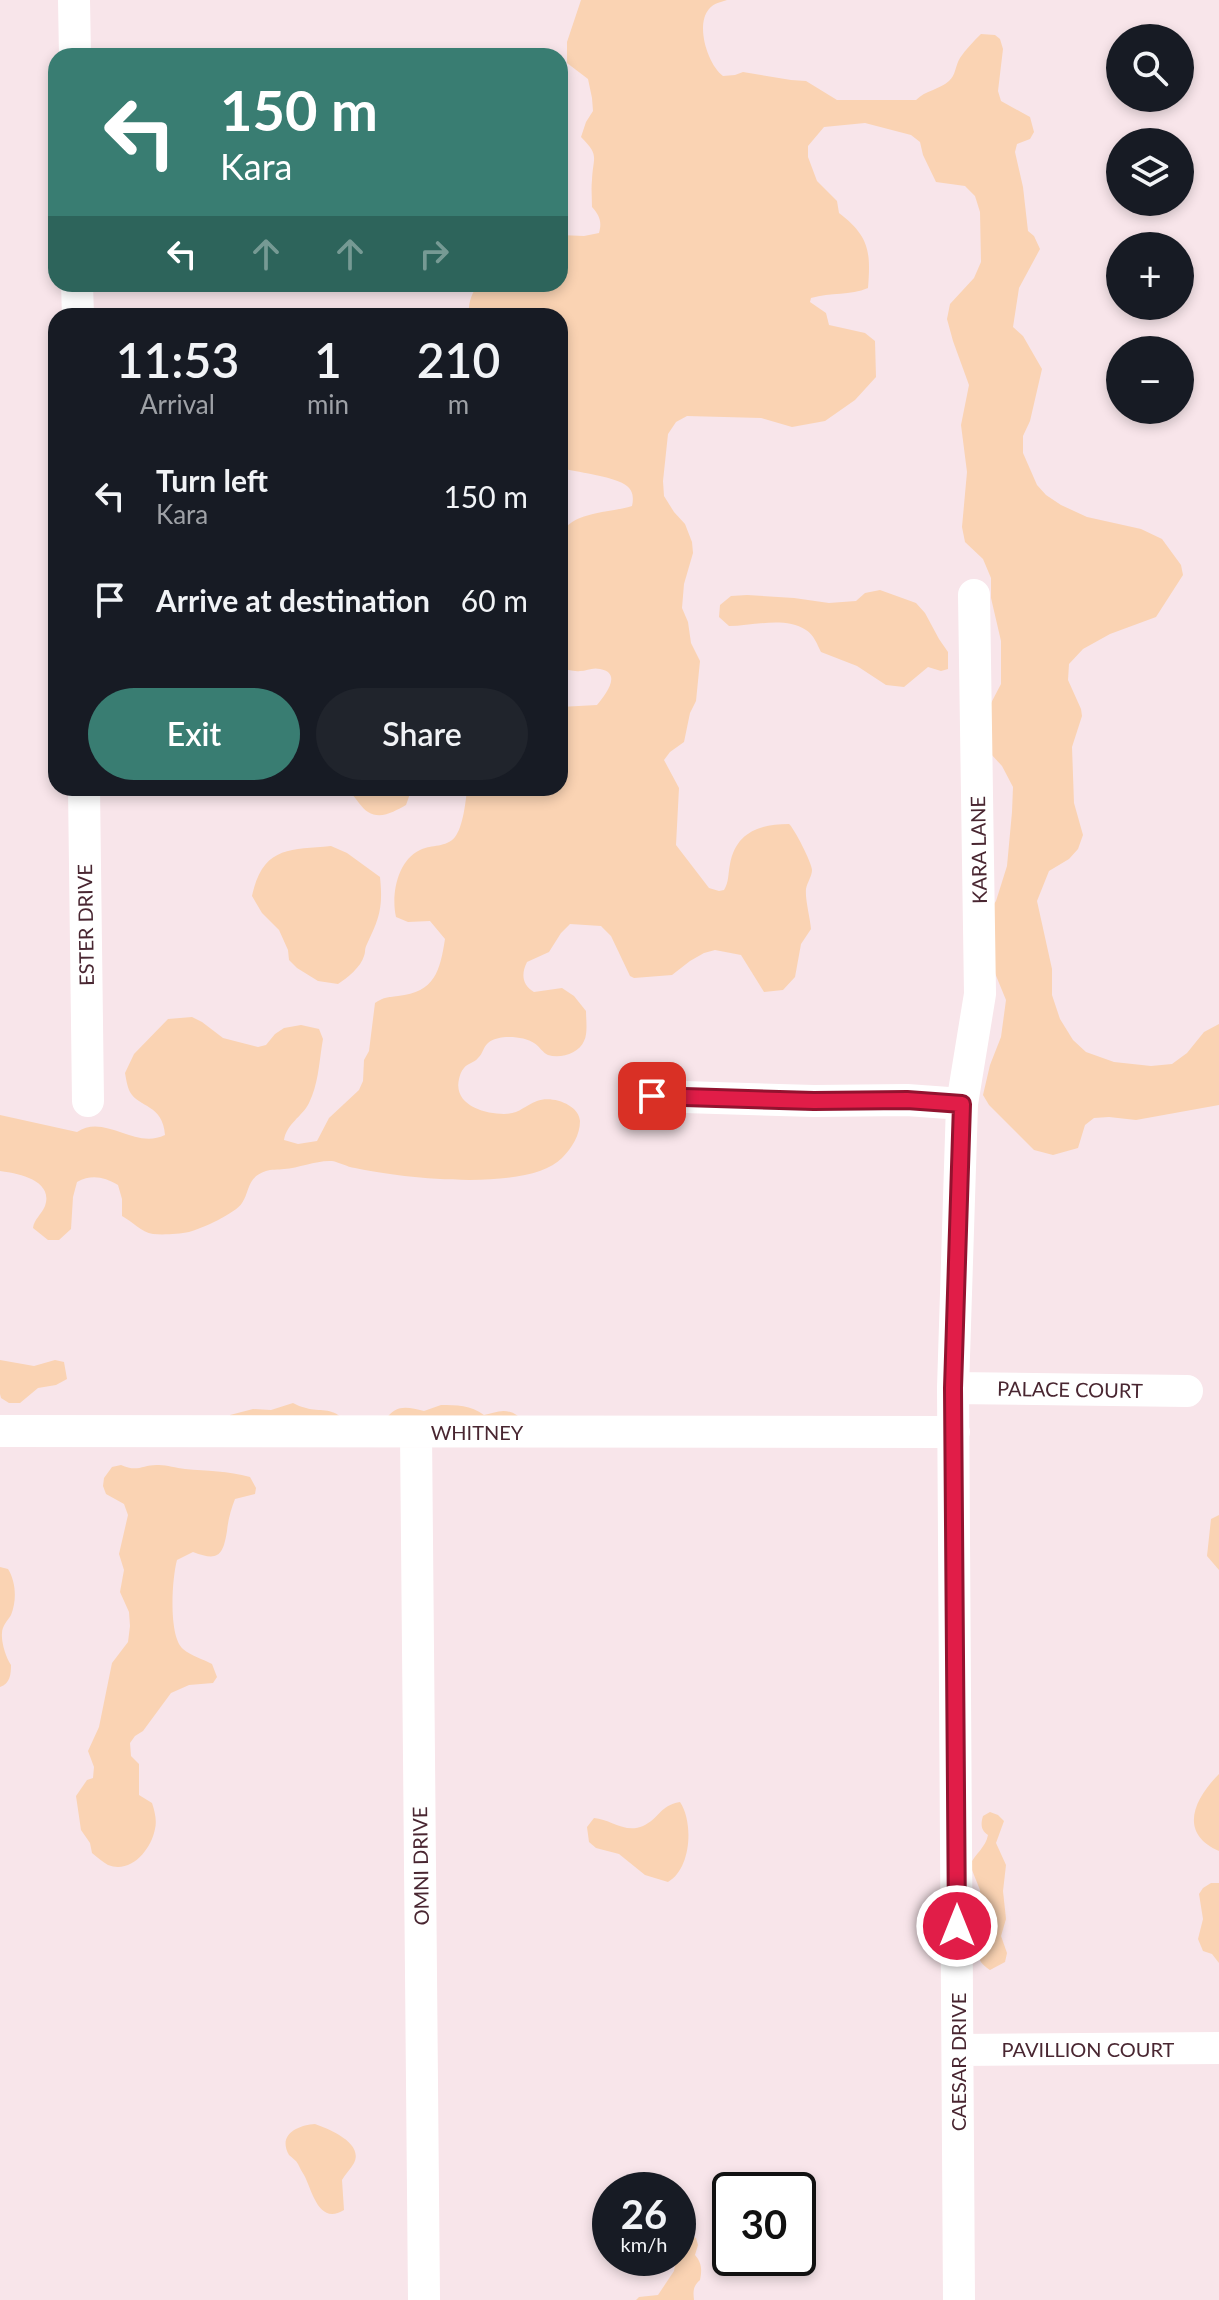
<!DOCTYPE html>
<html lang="en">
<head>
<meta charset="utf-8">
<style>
  :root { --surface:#171b24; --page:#20242c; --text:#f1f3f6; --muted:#9ea1a6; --accent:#397d72 }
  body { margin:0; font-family:Lato,sans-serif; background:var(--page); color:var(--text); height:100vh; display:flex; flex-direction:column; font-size:30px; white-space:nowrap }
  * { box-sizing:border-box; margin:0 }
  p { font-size:26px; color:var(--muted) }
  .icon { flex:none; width:44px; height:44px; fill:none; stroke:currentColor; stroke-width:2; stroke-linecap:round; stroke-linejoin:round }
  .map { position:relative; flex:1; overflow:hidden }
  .details { position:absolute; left:48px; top:308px; width:520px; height:488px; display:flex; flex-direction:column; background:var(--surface); border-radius:24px; box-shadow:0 4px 12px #0003 }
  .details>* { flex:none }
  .guide { position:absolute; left:48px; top:48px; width:520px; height:244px; border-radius:24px; box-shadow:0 4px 12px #0003; background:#397d72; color:#fff; overflow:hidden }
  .buttons { position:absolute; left:1106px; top:24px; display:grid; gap:16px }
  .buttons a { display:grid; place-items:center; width:88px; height:88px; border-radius:50%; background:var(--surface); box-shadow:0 4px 12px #0003; font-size:40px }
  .speed { position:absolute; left:592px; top:2172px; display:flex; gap:16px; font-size:40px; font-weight:700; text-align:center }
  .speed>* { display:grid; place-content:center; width:104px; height:104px; border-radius:50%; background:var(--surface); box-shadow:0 4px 12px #0003; line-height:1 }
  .speed small { font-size:20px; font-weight:400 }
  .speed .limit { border:4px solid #111; border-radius:12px; background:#fff; color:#111 }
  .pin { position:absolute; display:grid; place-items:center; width:68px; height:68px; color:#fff; margin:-34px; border-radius:16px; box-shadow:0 4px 12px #0006 }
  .me { position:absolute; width:88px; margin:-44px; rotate:0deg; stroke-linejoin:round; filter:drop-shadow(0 0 6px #0008) }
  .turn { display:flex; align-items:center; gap:28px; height:168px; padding:0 40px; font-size:36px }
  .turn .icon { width:104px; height:104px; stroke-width:2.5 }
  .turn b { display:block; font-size:56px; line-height:68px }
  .lanes { display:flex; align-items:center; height:76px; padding:0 40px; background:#0003; justify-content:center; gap:40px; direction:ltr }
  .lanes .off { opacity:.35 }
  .eta { display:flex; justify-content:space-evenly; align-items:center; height:136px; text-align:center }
  .eta b { font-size:48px; font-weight:600; line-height:56px }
  .primary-button { display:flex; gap:16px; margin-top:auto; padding:16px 40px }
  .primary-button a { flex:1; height:92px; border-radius:48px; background:var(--accent); color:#fff; font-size:32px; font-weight:600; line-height:92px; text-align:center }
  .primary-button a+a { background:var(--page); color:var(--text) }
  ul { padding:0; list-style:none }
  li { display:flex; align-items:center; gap:24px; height:104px; padding:0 40px }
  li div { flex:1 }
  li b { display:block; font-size:30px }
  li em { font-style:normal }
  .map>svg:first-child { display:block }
  .green { fill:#fad3b3 }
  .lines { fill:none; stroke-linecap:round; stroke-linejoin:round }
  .street { stroke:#fff; stroke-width:32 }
  .route-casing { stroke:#92132f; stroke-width:20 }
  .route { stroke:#e11d48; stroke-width:14 }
  .labels { text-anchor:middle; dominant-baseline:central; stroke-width:7; stroke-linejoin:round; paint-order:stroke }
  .street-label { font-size:20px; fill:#492631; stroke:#fff }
</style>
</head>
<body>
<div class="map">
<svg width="1219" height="2300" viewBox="0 0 1219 2300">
  <rect width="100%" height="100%" fill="#f8e5ea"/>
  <path class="green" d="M 581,0 L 727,0 C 721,2 714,3 709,9 C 695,25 708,65 723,76 L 735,75 L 743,72 L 791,80 L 806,81 L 837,100 L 916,100 C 926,90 939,90 949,81 C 956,75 955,66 960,58 C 966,49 973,42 981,34 L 995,35 L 1000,39 L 1003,49 L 998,91 L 1001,101 L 1030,117 L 1034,132 L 1030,139 L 1017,144 L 1015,152 L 1023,187 L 1028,231 L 1034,236 L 1040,249 L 1019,288 L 1013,327 L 1023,336 L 1042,369 L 1030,421 L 1023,436 L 1023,453 L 1037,485 L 1046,495 L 1061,505 L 1087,517 L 1141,529 L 1162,539 L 1181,565 L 1183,575 L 1156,617 L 1110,634 L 1083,649 L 1069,664 L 1068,680 L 1081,709 L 1082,716 L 1072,747 L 1074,803 L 1083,835 L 1078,849 L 1069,859 L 1049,871 L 1037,901 L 1052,969 L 1052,995 L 1060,1019 L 1073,1040 L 1086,1052 L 1114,1062 L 1151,1066 L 1172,1064 L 1187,1053 L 1204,1032 L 1219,1024 L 1219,1105 L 1136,1120 L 1109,1117 L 1094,1118 L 1085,1125 L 1078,1148 L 1053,1155 L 1034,1150 L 989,1105 L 983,1095 L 990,1065 L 1001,1037 L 1006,1000 L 990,961 L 989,911 L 996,901 L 1007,866 L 1012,812 L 1013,787 L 1002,766 L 990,753 L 990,705 L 1001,684 L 1001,641 L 991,598 L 991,578 L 983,559 L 965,542 L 962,527 L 967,472 L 961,425 L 969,385 L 953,341 L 947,319 L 950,304 L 974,278 L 981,262 L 980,212 L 975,196 L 965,186 L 936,182 L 923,155 L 920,142 L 911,135 L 865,123 L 824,127 L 808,146 L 808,157 L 817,181 L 837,201 L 839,213 C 869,236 871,251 868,288 C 850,296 831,292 811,298 L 810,302 L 826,313 L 829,325 L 865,333 L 875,341 L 876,377 L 855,400 L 825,421 L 792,427 L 761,418 L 687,416 L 676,422 L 668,434 L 663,481 L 664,496 L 674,512 L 685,524 L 692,542 L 693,553 L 684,584 L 682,608 L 688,622 L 691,643 L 700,661 L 696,701 L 690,713 L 684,742 L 670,752 L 664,760 L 679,788 L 676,845 L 709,888 L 719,891 L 724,890 C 729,882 728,874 730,864 C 736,832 760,824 789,824 C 794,828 812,863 812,870 C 812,876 807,883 806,889 C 805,900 810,917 811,929 L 801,944 L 795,977 L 783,990 L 764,992 L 741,955 L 715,950 L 704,953 L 690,961 L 672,975 L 634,978 L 630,976 L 611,936 L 601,926 L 570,924 L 561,933 L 549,952 L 527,962 C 521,974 522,985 534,992 L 562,988 L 574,996 L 586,1011 C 586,1020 588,1033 584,1041 C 579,1053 561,1059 548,1055 C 543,1053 539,1046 534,1043 C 524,1036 498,1034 488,1043 C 483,1047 483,1054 478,1058 C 474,1063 468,1063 464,1068 C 461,1071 460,1075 459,1079 C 453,1105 484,1114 504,1114 C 519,1114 524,1106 537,1101 C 551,1095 579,1104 580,1121 C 580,1135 572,1148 562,1158 C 528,1193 400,1178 355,1168 C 347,1167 339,1162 332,1161 C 317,1160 299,1168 284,1169 C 278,1170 271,1169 266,1171 C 247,1177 250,1191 242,1203 C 236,1213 201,1229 189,1232 C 179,1234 163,1235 153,1234 C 141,1232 133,1222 122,1216 L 122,1199 L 118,1185 C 104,1177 92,1174 77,1182 L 73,1197 L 71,1229 L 59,1240 L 48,1240 L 33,1228 C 34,1219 42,1214 45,1206 C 54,1180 17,1173 0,1171 L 0,1115 L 77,1132 C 105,1113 134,1150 165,1135 C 163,1104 139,1108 130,1092 C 127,1086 126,1078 125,1073 L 134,1054 L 168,1019 L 192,1017 L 202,1022 L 223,1038 L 258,1047 L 266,1045 L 275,1034 L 284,1028 L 301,1025 L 319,1029 L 323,1039 L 322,1045 C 319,1064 318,1085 309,1103 C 302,1117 287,1123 284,1140 L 298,1144 L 317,1141 L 329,1118 L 359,1090 L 363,1081 L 364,1060 L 369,1051 L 375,1003 C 386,996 386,998 398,996 C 435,992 440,971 445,939 L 430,921 L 408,922 L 396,917 C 391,895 397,861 420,850 C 432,844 446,848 455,837 C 463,827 466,801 467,788 L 560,788 L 560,707 L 597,705 C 605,695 623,673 600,669 C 592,667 587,671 580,671 C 574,672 566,669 560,668 L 561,534 C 573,511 610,513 632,506 C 634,497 633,489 624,484 C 611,476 576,472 560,468 L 560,316 L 469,316 C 468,304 471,293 479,284 L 560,284 L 560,235 L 584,236 L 599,233 C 602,222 600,216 592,207 C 592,198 591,189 592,180 C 593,156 600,156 581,137 L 586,122 L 593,111 L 592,98 L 588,79 L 567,63 L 567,42 Z
    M 880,590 L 916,603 L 925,613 L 939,639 L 948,652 L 948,669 L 941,671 L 928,667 L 904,687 L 886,685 L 857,666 L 821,652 C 817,644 814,635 806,630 C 784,616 753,626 729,626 L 719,617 L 720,605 L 731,596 L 747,595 L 794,598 L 829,603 L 856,601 L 865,593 Z
    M 349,788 L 412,788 L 406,805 C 395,811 381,820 368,812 C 361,808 357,798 350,793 Z
    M 331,846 L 347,853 L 380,877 C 383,907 380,917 367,944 C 364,950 366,951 364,956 C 361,967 347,978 338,984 L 318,981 L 297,968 L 289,960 L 288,950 L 279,930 L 262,913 L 252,896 C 263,846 289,850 331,846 Z
    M 0,1360 L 34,1366 L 55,1360 L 64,1362 L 67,1379 L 56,1385 L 38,1388 L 20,1403 L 9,1403 L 1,1398 L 0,1394 Z
    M 293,1403 C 297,1405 301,1407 306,1408 C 320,1412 331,1407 343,1419 L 232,1425 L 230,1415 L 253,1409 L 271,1410 Z
    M 441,1405 C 456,1405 471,1405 484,1415 C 497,1412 505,1407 518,1416 L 386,1419 C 396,1404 408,1407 424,1411 Z
    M 121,1465 C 138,1473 143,1464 159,1465 C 167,1465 176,1468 185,1469 C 207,1471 228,1471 250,1477 L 256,1488 L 255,1494 L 235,1499 C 231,1509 228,1520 227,1531 C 223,1555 219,1562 193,1552 L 177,1560 C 172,1578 168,1636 183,1649 C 191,1656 203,1659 212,1664 L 217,1677 L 213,1683 L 189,1685 L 171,1693 L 143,1731 L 135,1736 L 130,1743 L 131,1756 L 139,1764 L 139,1795 L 152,1803 C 155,1812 157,1821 155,1829 C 151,1850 131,1874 108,1865 C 103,1862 97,1857 92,1853 L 90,1843 L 81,1830 L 76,1796 L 87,1780 L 93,1778 L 94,1767 L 88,1751 L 99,1727 L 112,1663 L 128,1642 L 130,1626 L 129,1612 L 120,1592 L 124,1570 L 119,1554 L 128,1515 L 124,1504 L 106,1494 L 103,1486 L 104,1478 L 112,1467 Z
    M 1219,1515 L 1219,1570 L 1207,1556 L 1211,1519 Z
    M 0,1567 L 8,1569 C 16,1582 17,1600 11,1615 C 8,1620 2,1626 2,1633 C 1,1642 6,1658 11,1665 C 11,1674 10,1684 0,1687 Z
    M 1219,1774 L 1219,1851 C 1178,1833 1194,1799 1219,1774 Z
    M 680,1802 C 694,1823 691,1869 668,1882 L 645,1875 L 619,1854 L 596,1848 L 589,1842 L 587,1827 L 594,1818 C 610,1819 625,1834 643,1826 C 660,1818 659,1806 680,1802 Z
    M 990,1812 L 998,1815 L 1004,1821 L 996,1843 L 1006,1865 L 1003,1891 L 1006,1919 L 1001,1936 L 1007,1953 L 1005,1962 L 990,1970 C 967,1955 987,1948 987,1928 L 976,1917 L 980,1890 L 970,1865 C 975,1854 986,1847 988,1835 C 980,1830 981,1823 983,1816 Z
    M 1211,1883 L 1219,1883 L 1219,1963 L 1212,1954 L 1203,1951 L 1198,1939 L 1203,1919 L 1199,1894 L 1203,1888 Z
    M 315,2124 C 329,2129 364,2143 354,2163 C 351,2169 345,2174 342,2180 L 344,2210 C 318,2226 312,2189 304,2175 C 302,2172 300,2168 298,2164 C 296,2160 292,2158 289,2155 C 277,2134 299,2125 315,2124 Z
    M 684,2232 L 696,2238 L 698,2245 L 695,2255 C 702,2263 702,2270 700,2280 C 693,2286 693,2291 694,2300 L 636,2300 L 639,2297 L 658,2295 L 674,2271 L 676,2258 L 678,2258 L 678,2237 Z"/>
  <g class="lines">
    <path class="street" d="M 74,0 L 75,56
      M 77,284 L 78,316
      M 84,788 L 88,1101
      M 652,1096 L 814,1101 L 907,1100 L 962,1104
      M 953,1388 L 1187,1391
      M 0,1431 L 954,1432
      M 416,1432 L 424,2300
      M 958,2050 L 1219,2048
      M 959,2300 L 953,1388 L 962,1104 L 980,994 L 974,595"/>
  </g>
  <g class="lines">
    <g class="route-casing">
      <path id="route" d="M 652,1096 L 814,1101 L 907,1100 L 962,1104 L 953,1388 L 957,1926"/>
    </g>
    <use href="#route" class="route"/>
  </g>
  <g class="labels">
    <g class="street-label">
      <text transform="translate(978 850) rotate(-91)">KARA LANE</text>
      <text transform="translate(85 925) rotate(-91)">ESTER DRIVE</text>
      <text transform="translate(1070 1389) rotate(1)">PALACE COURT</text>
      <text x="477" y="1432">WHITNEY</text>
      <text transform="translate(420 1866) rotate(-91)">OMNI DRIVE</text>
      <text x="1088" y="2049">PAVILLION COURT</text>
      <text transform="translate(958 2062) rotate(-90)">CAESAR DRIVE</text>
    </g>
  </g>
</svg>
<div class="buttons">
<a><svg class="icon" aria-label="search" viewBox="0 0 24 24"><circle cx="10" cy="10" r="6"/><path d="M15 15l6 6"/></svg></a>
<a><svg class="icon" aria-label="layers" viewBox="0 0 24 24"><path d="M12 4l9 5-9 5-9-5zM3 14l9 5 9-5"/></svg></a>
<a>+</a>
<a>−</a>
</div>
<div class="speed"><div>26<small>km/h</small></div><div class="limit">30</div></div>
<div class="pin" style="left:652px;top:1096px;background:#d93025"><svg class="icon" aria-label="arrive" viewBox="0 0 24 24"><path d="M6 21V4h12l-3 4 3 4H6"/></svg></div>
<svg class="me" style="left:957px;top:1926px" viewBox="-20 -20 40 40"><circle r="17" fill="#e11d48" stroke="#fff" stroke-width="3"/><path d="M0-11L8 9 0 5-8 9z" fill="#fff"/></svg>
<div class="guide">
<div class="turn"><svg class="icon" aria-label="left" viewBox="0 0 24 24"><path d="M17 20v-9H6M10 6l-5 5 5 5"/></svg><div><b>150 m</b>Kara</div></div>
<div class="lanes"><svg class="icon" aria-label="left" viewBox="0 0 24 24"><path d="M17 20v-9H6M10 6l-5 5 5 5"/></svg><svg class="icon off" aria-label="ahead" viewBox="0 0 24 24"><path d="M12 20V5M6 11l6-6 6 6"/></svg><svg class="icon off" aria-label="ahead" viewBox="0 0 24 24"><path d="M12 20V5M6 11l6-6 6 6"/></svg><svg class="icon off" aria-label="right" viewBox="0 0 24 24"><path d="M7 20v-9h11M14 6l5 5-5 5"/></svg></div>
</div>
<section class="details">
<div class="eta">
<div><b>11:53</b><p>Arrival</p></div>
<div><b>1</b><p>min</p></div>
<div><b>210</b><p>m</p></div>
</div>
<ul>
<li><svg class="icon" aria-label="left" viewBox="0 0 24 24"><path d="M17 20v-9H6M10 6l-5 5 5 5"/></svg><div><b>Turn left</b><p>Kara</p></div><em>150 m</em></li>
<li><svg class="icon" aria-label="arrive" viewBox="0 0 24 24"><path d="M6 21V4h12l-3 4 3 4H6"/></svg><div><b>Arrive at destination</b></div><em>60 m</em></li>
</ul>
<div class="primary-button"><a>Exit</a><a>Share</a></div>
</section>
</div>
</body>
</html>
